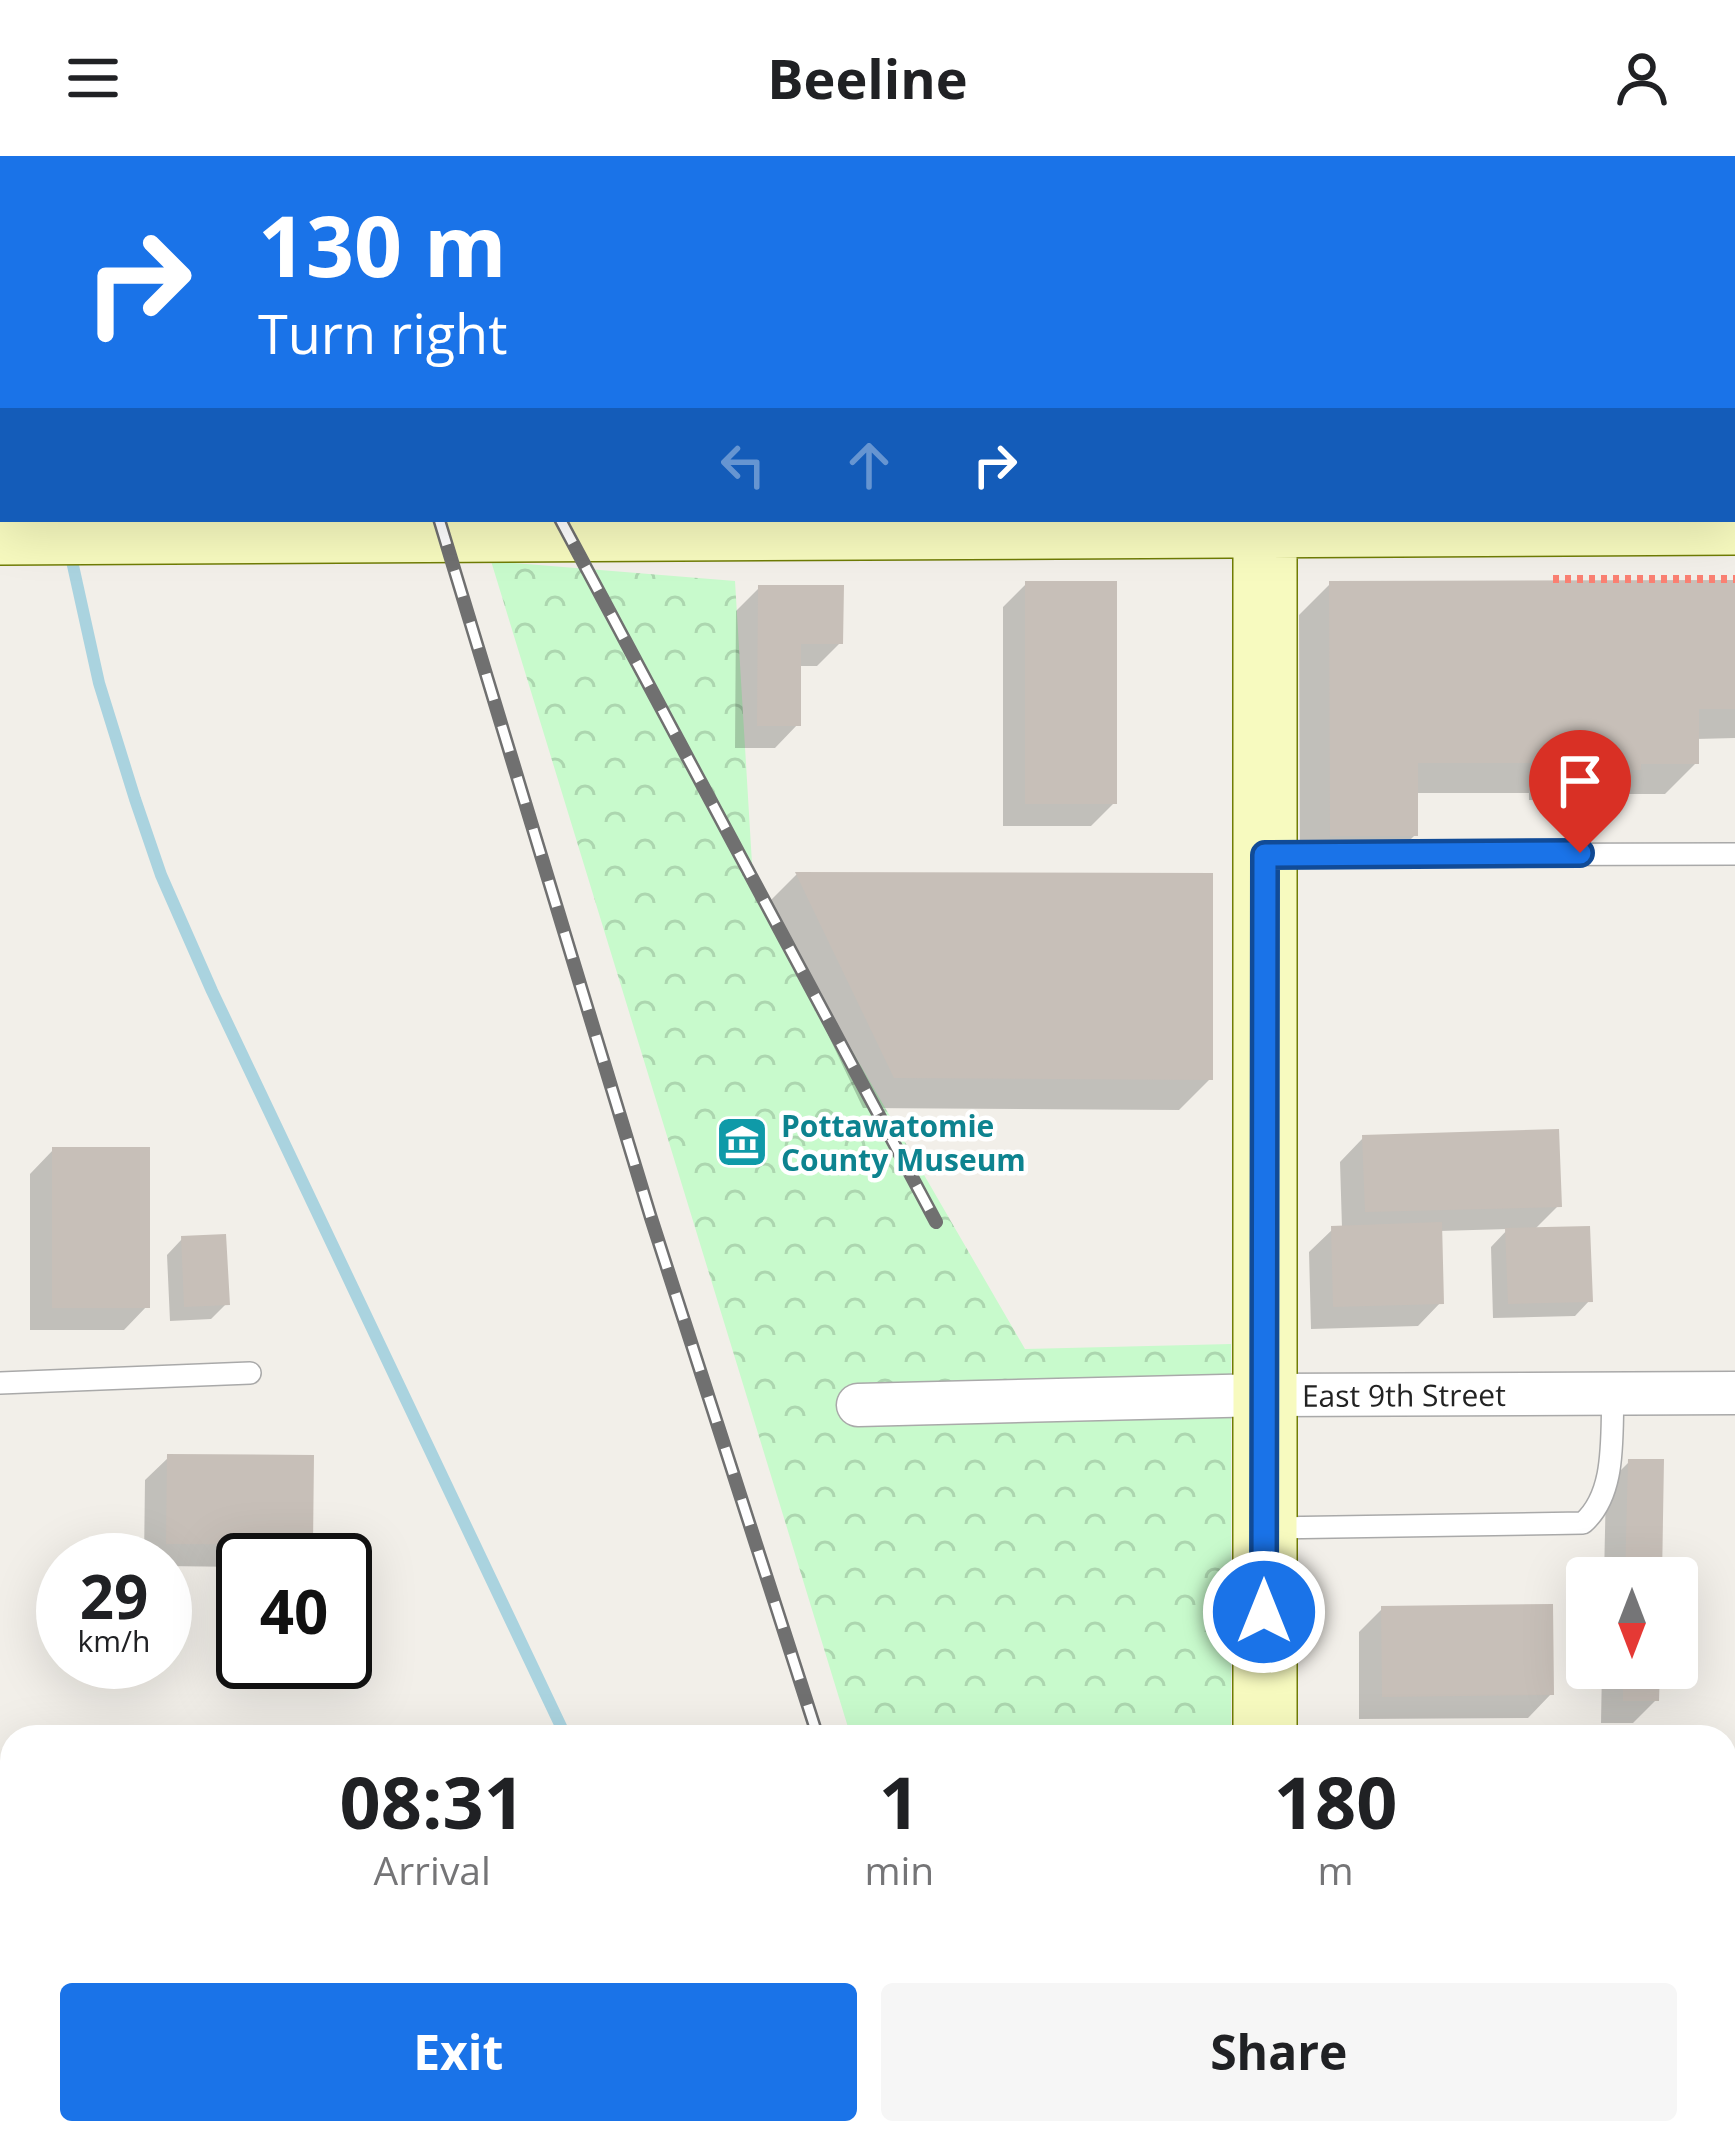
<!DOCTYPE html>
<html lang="en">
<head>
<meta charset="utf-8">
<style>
  :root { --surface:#fff; --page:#f6f6f6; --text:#202124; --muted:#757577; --accent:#1a73e8 }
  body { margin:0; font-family:"Open Sans",sans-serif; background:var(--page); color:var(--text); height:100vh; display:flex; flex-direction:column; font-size:45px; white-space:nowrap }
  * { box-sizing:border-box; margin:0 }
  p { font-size:39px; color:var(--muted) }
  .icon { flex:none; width:66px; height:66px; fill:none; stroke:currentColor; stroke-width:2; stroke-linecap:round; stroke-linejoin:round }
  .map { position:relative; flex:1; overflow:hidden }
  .sheet { position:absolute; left:0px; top:1569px; width:1737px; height:420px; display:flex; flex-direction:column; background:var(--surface); border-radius:36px 36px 0 0; box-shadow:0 12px 48px #0002 }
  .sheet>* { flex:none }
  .hud { position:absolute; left:0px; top:0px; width:1737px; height:366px; box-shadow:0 12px 48px #0002; background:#1a73e8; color:#fff; overflow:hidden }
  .needle { width:78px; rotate:180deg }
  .buttons { position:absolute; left:1566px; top:1401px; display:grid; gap:24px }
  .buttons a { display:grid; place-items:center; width:132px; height:132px; border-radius:12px; background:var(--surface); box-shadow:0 12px 48px #0002; font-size:60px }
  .speed { position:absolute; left:36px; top:1377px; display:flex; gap:24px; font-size:60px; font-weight:700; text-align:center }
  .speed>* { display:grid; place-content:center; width:156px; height:156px; border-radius:50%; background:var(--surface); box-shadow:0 12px 48px #0002; line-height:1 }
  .speed small { font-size:30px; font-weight:400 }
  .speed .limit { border:6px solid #111; border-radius:18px; background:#fff; color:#111 }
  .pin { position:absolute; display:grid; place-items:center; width:102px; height:102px; color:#fff; margin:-123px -51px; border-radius:50% 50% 50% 0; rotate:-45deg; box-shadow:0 0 12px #0007 }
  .pin .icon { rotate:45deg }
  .me { position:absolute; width:132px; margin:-66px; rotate:0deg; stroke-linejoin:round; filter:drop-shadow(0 0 9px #0008) }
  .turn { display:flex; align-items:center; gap:42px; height:252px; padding:0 60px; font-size:54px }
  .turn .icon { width:156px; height:156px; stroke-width:2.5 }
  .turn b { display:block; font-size:84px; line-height:102px }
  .lanes { display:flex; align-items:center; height:114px; padding:0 60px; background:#0003; justify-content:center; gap:60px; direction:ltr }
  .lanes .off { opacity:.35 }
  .eta { display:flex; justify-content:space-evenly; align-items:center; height:204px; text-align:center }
  .eta b { font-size:72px; font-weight:700; line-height:84px }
  .primary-button { display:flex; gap:24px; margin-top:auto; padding:24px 60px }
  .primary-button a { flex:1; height:138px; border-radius:12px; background:var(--accent); color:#fff; font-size:48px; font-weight:700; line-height:138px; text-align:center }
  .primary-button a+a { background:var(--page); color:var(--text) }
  header { display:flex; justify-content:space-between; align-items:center; height:156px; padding:0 60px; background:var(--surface); font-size:54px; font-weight:700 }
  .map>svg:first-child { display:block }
  .park { fill:url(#park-crowns) }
  .shadow { fill:#0003 }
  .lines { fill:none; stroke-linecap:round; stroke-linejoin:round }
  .stream { stroke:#aad3df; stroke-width:12 }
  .building { fill:#c7bfb8 }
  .lane-casing { stroke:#a9a9a9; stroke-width:24 }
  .street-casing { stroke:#a9a9a9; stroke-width:45 }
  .secondary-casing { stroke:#707d05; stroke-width:66 }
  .path { stroke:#fa8072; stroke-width:8; stroke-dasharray:6 6; stroke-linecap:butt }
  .lane { stroke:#fff; stroke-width:21 }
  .street { stroke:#fff; stroke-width:42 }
  .secondary { stroke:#f7fabf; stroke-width:63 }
  .rail-casing { stroke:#707070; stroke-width:14 }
  .rail { stroke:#fff; stroke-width:9; stroke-dasharray:27; stroke-linecap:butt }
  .route-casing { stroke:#114b97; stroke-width:30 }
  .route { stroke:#1a73e8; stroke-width:21 }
  .labels { text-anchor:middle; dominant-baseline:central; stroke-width:9; stroke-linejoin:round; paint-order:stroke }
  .culture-label { font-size:30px; font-weight:bold; fill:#0d838f; stroke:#fff; text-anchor:start }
  .street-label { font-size:30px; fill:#222; stroke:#fff }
</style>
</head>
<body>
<header><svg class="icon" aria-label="menu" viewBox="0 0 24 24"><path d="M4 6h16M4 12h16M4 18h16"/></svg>Beeline<svg class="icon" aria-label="person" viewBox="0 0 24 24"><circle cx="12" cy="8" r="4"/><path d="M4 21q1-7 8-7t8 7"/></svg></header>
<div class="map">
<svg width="1735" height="1989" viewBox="0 0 1735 1989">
  <defs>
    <pattern id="park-crowns" width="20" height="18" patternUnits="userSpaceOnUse" patternTransform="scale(3)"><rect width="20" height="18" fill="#c8facc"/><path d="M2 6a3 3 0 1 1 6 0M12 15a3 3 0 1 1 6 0" fill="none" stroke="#acd6af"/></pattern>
  </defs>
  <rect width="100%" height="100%" fill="#f2efe9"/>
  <path class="park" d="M 491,405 L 735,425 L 753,724 L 1025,1193 L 1231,1188 L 1231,1581 L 851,1581 Z
    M 973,1977 L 1231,1977 L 1231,1989 L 976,1989 Z"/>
  <path class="shadow" d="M 1679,0 L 1735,0 L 1679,3 Z
    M 1734,27 L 1735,27 L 1735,149 L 1734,149 Z
    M 1735,427 L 1735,582 L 1696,583 L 1696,607 L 1665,638 L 1613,638 L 1607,644 L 1529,644 L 1529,637 L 1415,637 L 1415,679 L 1384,710 L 1300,710 L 1299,459 L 1330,428 Z
    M 1026,428 L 1114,647 L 1091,670 L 1003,670 L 1003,451 Z
    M 759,432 L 840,487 L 817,510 L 798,510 L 798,568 L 775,592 L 735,592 L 736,455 Z
    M 796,719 L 1210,720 L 1210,923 L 1179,954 L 863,952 L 766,749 Z
    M 1363,982 L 1559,1049 L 1533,1075 L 1590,1144 L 1575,1160 L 1493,1162 L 1491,1091 L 1508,1073 L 1439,1075 L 1441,1146 L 1418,1170 L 1311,1173 L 1309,1096 L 1333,1073 L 1342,1072 L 1340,1006 Z
    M 53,994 L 147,1150 L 124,1174 L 30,1174 L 30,1018 Z
    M 182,1083 L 226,1148 L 211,1163 L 170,1165 L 167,1099 Z
    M 169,1301 L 310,1388 L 294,1404 L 243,1404 L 243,1411 L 165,1410 L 165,1404 L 144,1404 L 145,1324 Z
    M 1629,1306 L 1659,1422 L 1604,1422 L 1606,1329 Z
    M 1382,1453 L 1551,1538 L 1528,1562 L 1359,1563 L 1359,1476 Z
    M 1602,1512 L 1657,1512 L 1656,1544 L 1633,1567 L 1601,1567 Z"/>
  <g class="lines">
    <path class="stream" d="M 41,0 L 41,3
      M 70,396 L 99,527 L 135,643 L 161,719 L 212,835 L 566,1581
      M 731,1977 L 735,1989"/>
  </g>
  <path class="building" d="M 1735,424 L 1735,553 L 1699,553 L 1699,608 L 1641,608 L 1641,614 L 1558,614 L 1558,607 L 1418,607 L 1418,680 L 1330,680 L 1329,425 Z
    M 1025,425 L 1117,425 L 1117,648 L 1025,648 Z
    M 758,429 L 844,429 L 843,488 L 801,488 L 801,570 L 757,570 Z
    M 795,716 L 1213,717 L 1213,924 L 894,922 Z
    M 1559,973 L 1562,1051 L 1365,1056 L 1362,979 Z
    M 52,991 L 150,991 L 150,1152 L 52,1152 Z
    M 1442,1066 L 1444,1148 L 1333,1151 L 1331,1070 Z
    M 1590,1070 L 1593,1146 L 1508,1148 L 1505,1072 Z
    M 226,1078 L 230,1149 L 184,1151 L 181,1080 Z
    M 167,1298 L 314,1299 L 313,1389 L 166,1388 Z
    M 1628,1303 L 1664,1303 L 1662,1422 L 1625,1422 Z
    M 1553,1448 L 1554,1539 L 1382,1541 L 1381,1450 Z
    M 1623,1512 L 1660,1512 L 1659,1545 L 1623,1545 Z"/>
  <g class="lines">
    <g class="lane-casing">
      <path id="lane" d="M 1601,0 L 1601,3
        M 1734,7 L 1735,7
        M 1268,699 L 1735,698
        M 0,1227 L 250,1217
        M 1271,1372 L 1583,1367 C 1617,1337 1611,1280 1613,1237"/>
    </g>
    <g class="street-casing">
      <g id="street">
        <path d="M 1261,0 L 1261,3"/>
        <path d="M 593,3 L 593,0"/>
        <path id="s1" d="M 858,1249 L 1264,1239 L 1735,1237"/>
      </g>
    </g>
    <g class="secondary-casing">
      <path id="secondary" d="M 0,377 L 1735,367
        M 1265,1581 L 1265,369
        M 1266,1977 L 1266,1989"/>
    </g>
    <path class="path" d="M 1734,304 L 1735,304
      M 1553,423 L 1735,423"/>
    <use href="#lane" class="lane"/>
    <use href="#street" class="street"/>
    <use href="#secondary" class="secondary"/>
    <g class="rail-casing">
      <path id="rail" d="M 316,0 L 317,3
        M 439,363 L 651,1062 L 818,1581
        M 560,363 L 936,1066
        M 937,1977 L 941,1989"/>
    </g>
    <use href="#rail" class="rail"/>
  </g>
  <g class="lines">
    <g class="route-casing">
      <path id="route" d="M 1264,1456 L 1265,699 L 1580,697"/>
    </g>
    <use href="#route" class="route"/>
  </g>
  <defs>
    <g id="museum-square" transform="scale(2.7)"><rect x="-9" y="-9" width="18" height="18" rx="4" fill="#0f9aa8" stroke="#fff"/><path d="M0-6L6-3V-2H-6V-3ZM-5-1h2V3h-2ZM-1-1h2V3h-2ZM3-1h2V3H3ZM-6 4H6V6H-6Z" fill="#fff"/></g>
  </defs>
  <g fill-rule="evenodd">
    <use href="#museum-square" x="742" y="986"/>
  </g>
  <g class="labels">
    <g class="culture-label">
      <text x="781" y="969">Pottawatomie<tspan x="781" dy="34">County Museum</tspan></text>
    </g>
    <g class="street-label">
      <text stroke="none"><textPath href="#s1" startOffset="546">East 9th Street</textPath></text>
    </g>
  </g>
</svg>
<div class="buttons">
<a><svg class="needle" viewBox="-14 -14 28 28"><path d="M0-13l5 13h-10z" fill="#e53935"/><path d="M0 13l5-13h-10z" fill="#757577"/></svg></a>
</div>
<div class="speed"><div>29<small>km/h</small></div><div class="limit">40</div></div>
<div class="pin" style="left:1580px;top:697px;background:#d93025"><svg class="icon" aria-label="arrive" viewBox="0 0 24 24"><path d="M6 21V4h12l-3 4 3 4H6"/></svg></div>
<svg class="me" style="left:1264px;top:1456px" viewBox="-20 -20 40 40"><circle r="17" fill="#1a73e8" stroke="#fff" stroke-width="3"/><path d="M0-11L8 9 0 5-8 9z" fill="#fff"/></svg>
<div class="hud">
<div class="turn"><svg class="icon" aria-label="right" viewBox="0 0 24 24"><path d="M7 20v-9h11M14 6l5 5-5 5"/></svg><div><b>130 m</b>Turn right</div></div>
<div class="lanes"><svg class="icon off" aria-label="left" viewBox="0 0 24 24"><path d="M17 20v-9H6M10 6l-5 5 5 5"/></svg><svg class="icon off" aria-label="ahead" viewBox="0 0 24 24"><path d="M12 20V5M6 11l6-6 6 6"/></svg><svg class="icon" aria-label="right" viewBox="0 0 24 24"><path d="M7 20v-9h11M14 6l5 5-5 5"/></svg></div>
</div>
<section class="sheet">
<div class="eta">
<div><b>08:31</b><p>Arrival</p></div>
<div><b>1</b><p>min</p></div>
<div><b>180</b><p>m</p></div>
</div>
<div class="primary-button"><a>Exit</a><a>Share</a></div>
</section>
</div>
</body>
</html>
